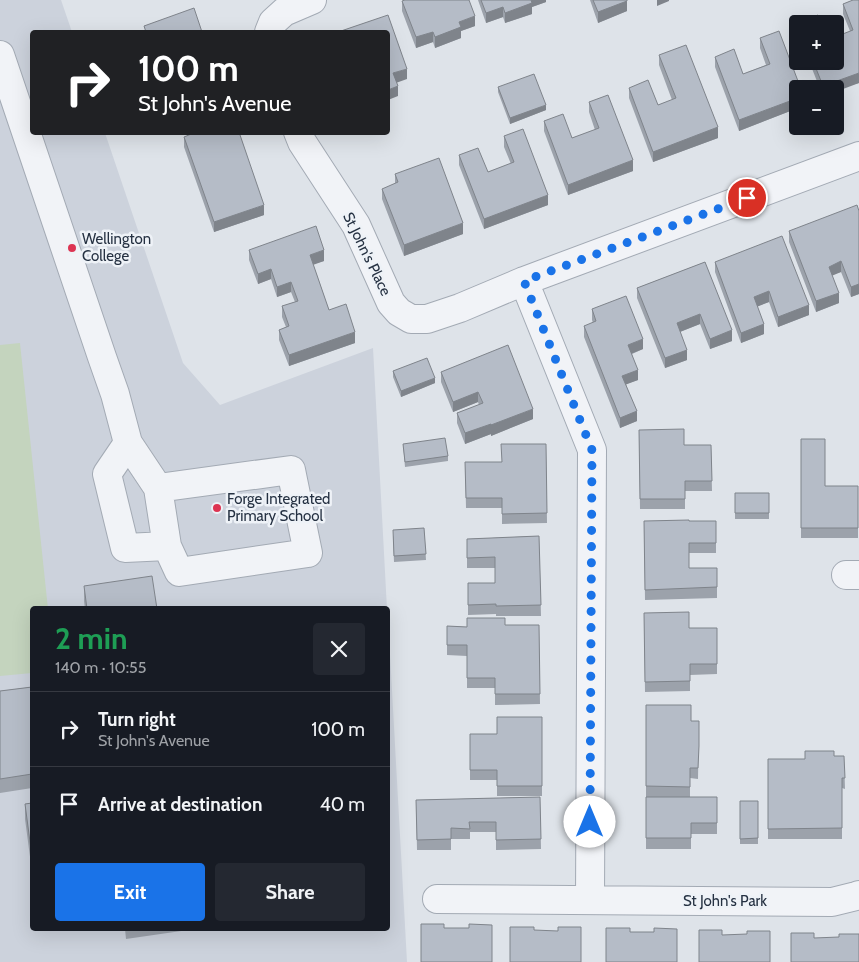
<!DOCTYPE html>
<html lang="en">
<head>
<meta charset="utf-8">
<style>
  :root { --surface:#171b24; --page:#242831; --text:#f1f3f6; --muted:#9ea1a6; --line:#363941; --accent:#1a73e8 }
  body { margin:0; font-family:Cabin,sans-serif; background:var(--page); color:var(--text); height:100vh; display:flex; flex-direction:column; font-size:19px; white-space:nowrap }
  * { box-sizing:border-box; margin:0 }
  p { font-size:16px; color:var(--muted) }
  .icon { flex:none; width:28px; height:28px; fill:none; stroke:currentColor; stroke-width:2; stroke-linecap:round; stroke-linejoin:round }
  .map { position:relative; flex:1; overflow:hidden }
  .sheet { position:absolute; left:30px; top:606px; width:360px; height:325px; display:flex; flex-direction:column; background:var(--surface); border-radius:5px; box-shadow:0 5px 20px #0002 }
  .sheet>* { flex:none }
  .guide { position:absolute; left:30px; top:30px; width:360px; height:105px; border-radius:5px; box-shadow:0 5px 20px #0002; background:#202124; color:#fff; overflow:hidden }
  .tools { position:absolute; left:789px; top:15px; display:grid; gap:10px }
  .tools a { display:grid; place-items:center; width:55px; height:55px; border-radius:5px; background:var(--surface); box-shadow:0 5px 20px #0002; font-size:25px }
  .pin { position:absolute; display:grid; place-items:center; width:42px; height:42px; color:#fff; margin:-21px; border:2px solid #fff; border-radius:50%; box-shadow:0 1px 5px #0007 }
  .me { position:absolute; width:55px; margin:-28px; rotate:0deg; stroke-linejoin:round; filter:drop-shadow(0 0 4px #0008) }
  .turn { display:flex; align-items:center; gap:18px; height:105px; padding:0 25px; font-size:22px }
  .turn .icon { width:65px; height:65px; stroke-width:2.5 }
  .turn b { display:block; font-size:35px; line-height:42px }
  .round { display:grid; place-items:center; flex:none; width:52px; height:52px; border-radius:5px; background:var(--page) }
  .head { display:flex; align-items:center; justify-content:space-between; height:85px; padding:0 25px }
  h1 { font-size:30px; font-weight:700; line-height:38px; color:#1e9e55 }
  .primary-button { display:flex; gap:10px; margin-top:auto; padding:10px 25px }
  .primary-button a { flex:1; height:58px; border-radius:5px; background:var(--accent); color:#fff; font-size:20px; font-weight:700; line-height:58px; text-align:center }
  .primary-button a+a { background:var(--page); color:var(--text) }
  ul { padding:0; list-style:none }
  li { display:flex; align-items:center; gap:15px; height:75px; padding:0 25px; border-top:1px solid var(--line) }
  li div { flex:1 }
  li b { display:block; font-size:19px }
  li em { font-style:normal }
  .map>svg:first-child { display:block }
  .built { fill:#ccd2dc }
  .green { fill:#c4d4be }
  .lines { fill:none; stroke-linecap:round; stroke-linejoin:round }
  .minor-casing { stroke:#a3aab4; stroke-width:30 }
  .minor { stroke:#f1f3f7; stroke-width:28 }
  .wall { fill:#9ca2ab }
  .shaded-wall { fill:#7f848b }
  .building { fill:#b5bcc7; stroke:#7f848b }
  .route { stroke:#1a73e8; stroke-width:9; stroke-dasharray:0 16.2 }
  .poi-dot { fill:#dd3452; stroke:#eef2f7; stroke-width:2 }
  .labels { text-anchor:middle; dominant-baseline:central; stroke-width:5; stroke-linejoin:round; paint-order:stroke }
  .poi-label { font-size:15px; fill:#253142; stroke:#eef2f7; text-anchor:start }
  .street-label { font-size:15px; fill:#253142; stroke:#eef2f7 }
</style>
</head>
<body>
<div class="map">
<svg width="859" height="962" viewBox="0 0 859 962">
  <rect width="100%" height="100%" fill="#dee3e9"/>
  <path class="built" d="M 0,0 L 61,0 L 72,32 L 32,32 L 32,132 L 105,133 L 183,363 L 220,405 L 373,348 L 387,609 L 32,609 L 32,929 L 388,929 L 388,618 L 407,962 L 0,962 Z"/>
  <path class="green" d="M 20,343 L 48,609 L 32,609 L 32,673 L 0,676 L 0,345 Z"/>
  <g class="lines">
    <g class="minor-casing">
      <path id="minor" d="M 269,32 L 273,22 L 284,12 L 312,0
        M 0,55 L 102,357 L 115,394 L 128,443 L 158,488 L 291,470 L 308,553 L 179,572 L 167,546 L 125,548 L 107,474 L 128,443
        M 298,132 L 302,142 L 356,225 L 391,303 L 399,312 L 411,319 L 427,319 L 460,308 L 524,281 L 859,156
        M 524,281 L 592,450 L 590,900
        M 158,488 L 167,546
        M 846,575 L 859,575
        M 437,899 L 832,902 L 856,896 L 859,895"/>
    </g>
    <use href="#minor" class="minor"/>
  </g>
  <path class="wall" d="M 478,0 L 546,0 L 546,2 L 532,7 L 532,14 L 505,23 L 503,17 L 486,23 Z
    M 590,0 L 627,0 L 627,11 L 598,23 Z
    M 853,0 L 859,83 L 835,89 L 820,89 L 809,61 L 835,61 L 850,31 L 843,14 L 843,4 Z
    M 402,1 L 475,26 L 461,31 L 461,38 L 435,48 L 433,42 L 416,48 L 402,11 Z
    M 760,38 L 798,89 L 798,108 L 739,131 L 715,67 L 715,57 L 743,74 L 766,65 L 760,48 Z
    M 659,55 L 718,138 L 653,162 L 629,98 L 629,88 L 658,105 L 672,100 L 659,65 Z
    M 498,87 L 546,110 L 510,124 L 498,92 Z
    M 589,102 L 633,171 L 568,195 L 544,131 L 544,121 L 572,138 L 595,130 L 589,112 Z
    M 504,136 L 548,205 L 484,229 L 459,165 L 459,155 L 488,172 L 511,164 L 504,147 Z
    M 184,137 L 264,215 L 214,232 L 184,147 Z
    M 395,174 L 463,234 L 404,256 L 382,199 L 382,189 L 395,184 Z
    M 859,211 L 859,294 L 851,297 L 841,272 L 837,273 L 832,275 L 839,303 L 816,312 L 789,242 L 789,231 Z
    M 249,250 L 324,261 L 313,264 L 329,310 L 355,343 L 289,366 L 279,340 L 279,330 L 286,327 L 282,317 L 282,306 L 295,302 L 291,292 L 277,297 L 271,279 L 258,284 L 249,260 Z
    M 705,262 L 732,341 L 710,349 L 700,324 L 680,332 L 687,360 L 665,368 L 637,298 L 637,288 Z
    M 715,262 L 809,315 L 778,327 L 769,302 L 757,306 L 764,334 L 741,343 L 715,272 Z
    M 592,309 L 643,349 L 632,354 L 638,380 L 626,384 L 637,421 L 620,428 L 584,337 L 584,326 L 593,323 L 592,320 Z
    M 393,371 L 435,383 L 401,397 L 393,377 Z
    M 441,372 L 533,419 L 491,436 L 491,434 L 465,444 L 457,423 L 457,413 L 479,405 L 478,402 L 453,412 L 441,382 Z
    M 639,430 L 684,445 L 711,445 L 712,491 L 685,491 L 685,509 L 640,509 Z
    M 801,439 L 825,486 L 858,486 L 858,538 L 801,538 Z
    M 403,444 L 448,456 L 448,461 L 405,467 Z
    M 546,444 L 547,523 L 502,524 L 502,508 L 466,508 L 465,462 L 501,462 Z
    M 735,493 L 769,493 L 769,519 L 735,519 Z
    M 644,521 L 716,521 L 716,553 L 689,553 L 689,568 L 717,568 L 717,598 L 645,600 Z
    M 424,528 L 426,560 L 394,562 L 393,536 Z
    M 539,536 L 541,616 L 496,616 L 496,614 L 468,615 L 468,583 L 495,583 L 495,568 L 467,568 L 467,539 Z
    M 84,586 L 157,609 L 85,609 L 84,601 Z
    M 644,613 L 689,628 L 717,628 L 717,674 L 690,675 L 690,691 L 645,692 Z
    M 539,625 L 540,704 L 495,705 L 495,688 L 467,688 L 467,656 L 447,655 L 447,626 L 467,627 Z
    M 32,687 L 32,788 L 0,793 L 0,691 Z
    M 646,705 L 691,721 L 699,721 L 698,779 L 690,778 L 690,797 L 717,797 L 717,834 L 691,834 L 691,849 L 646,849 L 646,797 L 674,797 L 646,797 Z
    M 542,717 L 542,796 L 497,796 L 497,780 L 470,780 L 470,734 L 497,734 Z
    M 834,756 L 844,756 L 845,789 L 842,788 L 842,839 L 768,839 L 768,759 L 805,759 Z
    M 540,797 L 541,849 L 496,850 L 496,832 L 470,832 L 470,839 L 451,839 L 451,850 L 417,850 L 416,800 Z
    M 740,801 L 758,801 L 758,844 L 740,844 Z
    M 32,803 L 32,872 L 25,819 L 25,804 Z
    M 125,929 L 195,929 L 126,939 Z"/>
  <path class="shaded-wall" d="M 530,0 L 546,0 L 546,2 L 532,7 L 532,14 L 505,23 L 505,13 Z
    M 657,0 L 669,0 L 669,1 L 657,6 Z
    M 627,1 L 627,11 L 598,23 L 598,12 Z
    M 503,7 L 503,17 L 486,23 L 486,13 Z
    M 475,16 L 475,26 L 461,31 L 461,38 L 435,48 L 435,37 L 459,22 Z
    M 433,32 L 433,42 L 416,48 L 416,37 Z
    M 407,69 L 407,79 L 393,84 L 393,73 Z
    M 859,73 L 859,83 L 835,92 L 835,89 L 823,89 L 823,86 Z
    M 398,86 L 398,96 L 388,100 L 388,90 Z
    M 798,98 L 798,108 L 739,131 L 739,120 Z
    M 546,105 L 546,110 L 510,124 L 510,118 Z
    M 718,127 L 718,138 L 653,162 L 653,152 Z
    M 633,160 L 633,171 L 568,195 L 568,185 Z
    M 548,195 L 548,205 L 484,229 L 484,219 Z
    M 264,205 L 264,215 L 214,232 L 214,222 Z
    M 463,223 L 463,234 L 404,256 L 404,245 Z
    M 324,250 L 324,261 L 310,266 L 310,255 Z
    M 841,261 L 841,272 L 829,277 L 829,267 Z
    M 271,269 L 271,279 L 258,284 L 258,274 Z
    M 291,282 L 291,292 L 277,297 L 277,287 Z
    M 859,284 L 859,294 L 851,297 L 851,287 Z
    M 769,291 L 769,302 L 754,308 L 754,297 Z
    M 839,293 L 839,303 L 816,312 L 816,301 Z
    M 809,305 L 809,315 L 778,327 L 778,317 Z
    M 700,314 L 700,324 L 677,333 L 677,323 Z
    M 764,324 L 764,334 L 741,343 L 741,333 Z
    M 732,330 L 732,341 L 710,349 L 710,339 Z
    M 355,332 L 355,343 L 289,366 L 289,355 Z
    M 643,339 L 643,349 L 628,355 L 628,345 Z
    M 687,350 L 687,360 L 665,368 L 665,358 Z
    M 638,370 L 638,380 L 622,386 L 622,376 Z
    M 435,378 L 435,383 L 401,397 L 401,391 Z
    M 478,392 L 478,402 L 453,412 L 453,402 Z
    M 533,409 L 533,419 L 491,436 L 491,425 Z
    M 637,411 L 637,421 L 620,428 L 620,418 Z
    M 491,424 L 491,434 L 465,444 L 465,433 Z"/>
  <path class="building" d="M 405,0 L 469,0 L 475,16 L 459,22 L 461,27 L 435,37 L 433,32 L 416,37 L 402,1 Z
    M 481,0 L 531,0 L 532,3 L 505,13 L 503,7 L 486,13 Z
    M 593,0 L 627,0 L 627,1 L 598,12 Z
    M 853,0 L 859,0 L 859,73 L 823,86 L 813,61 L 835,61 L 835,37 L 853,30 L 843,4 Z
    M 194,8 L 202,32 L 146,32 L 144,26 Z
    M 388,15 L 407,69 L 393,73 L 398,86 L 388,90 L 388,32 L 338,32 Z
    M 818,15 L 821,24 L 799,24 L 799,23 Z
    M 779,31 L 801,89 L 798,89 L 798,98 L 739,120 L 715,57 L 734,49 L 743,74 L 770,64 L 760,38 Z
    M 686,45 L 718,127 L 653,152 L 629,88 L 648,80 L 658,105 L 676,98 L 659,55 Z
    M 534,74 L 546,105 L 510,118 L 498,87 Z
    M 608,95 L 633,160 L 568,185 L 544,121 L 563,114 L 572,138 L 599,128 L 589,102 Z
    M 523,129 L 548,195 L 484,219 L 459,155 L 478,148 L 488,172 L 514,162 L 504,136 Z
    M 196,132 L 239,132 L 264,205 L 214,222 L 184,137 Z
    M 439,158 L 463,223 L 404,245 L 382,189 L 398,182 L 395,174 Z
    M 857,205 L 859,211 L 859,284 L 851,287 L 841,261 L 829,267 L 839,293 L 816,301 L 789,231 Z
    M 316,226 L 324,250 L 310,255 L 329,310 L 346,304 L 355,332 L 289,355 L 279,330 L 289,326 L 282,306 L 298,301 L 291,282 L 277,287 L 271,269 L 258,274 L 249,250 Z
    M 782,236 L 809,305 L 778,317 L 769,291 L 754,297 L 764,324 L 741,333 L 715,262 Z
    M 705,262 L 732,330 L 710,339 L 700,314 L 677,323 L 687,350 L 665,358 L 637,288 Z
    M 626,296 L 643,339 L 628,345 L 638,370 L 622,376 L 637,411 L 620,418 L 584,326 L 596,321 L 592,309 Z
    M 508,345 L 533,409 L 491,425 L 491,424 L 465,433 L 457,413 L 483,403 L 478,392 L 453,402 L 441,372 Z
    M 427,358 L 435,378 L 401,391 L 393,371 Z
    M 684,429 L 684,445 L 711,445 L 712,481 L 685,481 L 685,499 L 640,499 L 639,430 Z
    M 445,438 L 448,456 L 405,462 L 403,444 Z
    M 801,439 L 825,439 L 825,486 L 858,486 L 858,528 L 801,528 Z
    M 501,444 L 546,444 L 547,513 L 502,514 L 502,498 L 466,498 L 465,462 L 502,462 Z
    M 735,493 L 769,493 L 769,513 L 735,513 Z
    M 689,520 L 689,521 L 716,521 L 716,543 L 689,543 L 689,568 L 717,568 L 717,587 L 645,590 L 644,521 Z
    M 424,528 L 426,554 L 394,556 L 393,530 Z
    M 539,536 L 541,605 L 496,606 L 496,604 L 468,605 L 468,583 L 495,583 L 495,557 L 467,558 L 467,539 Z
    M 152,576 L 157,609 L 87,609 L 84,586 Z
    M 689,612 L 689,628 L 717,628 L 717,664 L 690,664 L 690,681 L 645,682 L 644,613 Z
    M 467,618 L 505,618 L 505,625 L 539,625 L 540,694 L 495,694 L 495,678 L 467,678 L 467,645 L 447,645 L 447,626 L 467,627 Z
    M 32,687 L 32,774 L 0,779 L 0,691 Z
    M 646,705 L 691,705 L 691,721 L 699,721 L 699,746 L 698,768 L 690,768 L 690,787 L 646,786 Z
    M 497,717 L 542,717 L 542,786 L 497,786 L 497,770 L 470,770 L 470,734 L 497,734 Z
    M 805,751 L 834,751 L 834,756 L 844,756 L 845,778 L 842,778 L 842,828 L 768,829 L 768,759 L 805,759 Z
    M 540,797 L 541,839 L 496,840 L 496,822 L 469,822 L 470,829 L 451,828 L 451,839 L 417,840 L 416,800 Z
    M 646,797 L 717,797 L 717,823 L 691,823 L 691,838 L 646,838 Z
    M 740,801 L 758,801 L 758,838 L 740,839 Z
    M 32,803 L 32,857 L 25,804 Z
    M 421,924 L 444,924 L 444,928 L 469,928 L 469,924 L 492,925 L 492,962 L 421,962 Z
    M 510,927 L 534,927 L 534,930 L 558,931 L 558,927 L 581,927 L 581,962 L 510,962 Z
    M 606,928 L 630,928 L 630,932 L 654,932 L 654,928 L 677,929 L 677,962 L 606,962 Z
    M 699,930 L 722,930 L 722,935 L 747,934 L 747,931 L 770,931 L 770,962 L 699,962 Z
    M 791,933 L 814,933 L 814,938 L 839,937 L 839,934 L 859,934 L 859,962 L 791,962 Z"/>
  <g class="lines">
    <path class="route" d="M 590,822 L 592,450 L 524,281 L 747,198"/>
  </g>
  <g class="poi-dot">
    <circle cx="72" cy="248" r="5"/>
    <circle cx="217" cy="508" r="5"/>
  </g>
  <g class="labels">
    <g class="poi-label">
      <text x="82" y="239">Wellington<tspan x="82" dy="17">College</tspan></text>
      <text x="227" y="499">Forge Integrated<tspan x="227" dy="17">Primary School</tspan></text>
    </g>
    <g class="street-label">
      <text transform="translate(367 254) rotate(64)">St John's Place</text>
      <text x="725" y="901">St John's Park</text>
    </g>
  </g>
</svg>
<div class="tools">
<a>+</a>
<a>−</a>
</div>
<div class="pin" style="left:747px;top:198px;background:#d93025"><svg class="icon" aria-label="arrive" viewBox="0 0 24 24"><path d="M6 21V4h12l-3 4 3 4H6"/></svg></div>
<svg class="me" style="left:590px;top:822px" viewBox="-20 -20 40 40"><circle r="19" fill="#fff"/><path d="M0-13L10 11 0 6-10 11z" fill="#1a73e8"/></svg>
<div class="guide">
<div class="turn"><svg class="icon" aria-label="right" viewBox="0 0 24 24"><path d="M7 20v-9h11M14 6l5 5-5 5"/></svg><div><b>100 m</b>St John's Avenue</div></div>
</div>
<section class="sheet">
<div class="head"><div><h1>2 min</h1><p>140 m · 10:55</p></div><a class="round"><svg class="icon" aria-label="close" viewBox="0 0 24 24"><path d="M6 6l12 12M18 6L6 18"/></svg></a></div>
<ul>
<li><svg class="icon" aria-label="right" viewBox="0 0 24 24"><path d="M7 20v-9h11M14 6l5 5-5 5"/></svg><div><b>Turn right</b><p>St John's Avenue</p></div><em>100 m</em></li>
<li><svg class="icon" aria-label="arrive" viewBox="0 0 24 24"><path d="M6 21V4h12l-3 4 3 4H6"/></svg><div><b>Arrive at destination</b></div><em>40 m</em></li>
</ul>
<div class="primary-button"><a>Exit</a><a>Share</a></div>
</section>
</div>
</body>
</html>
